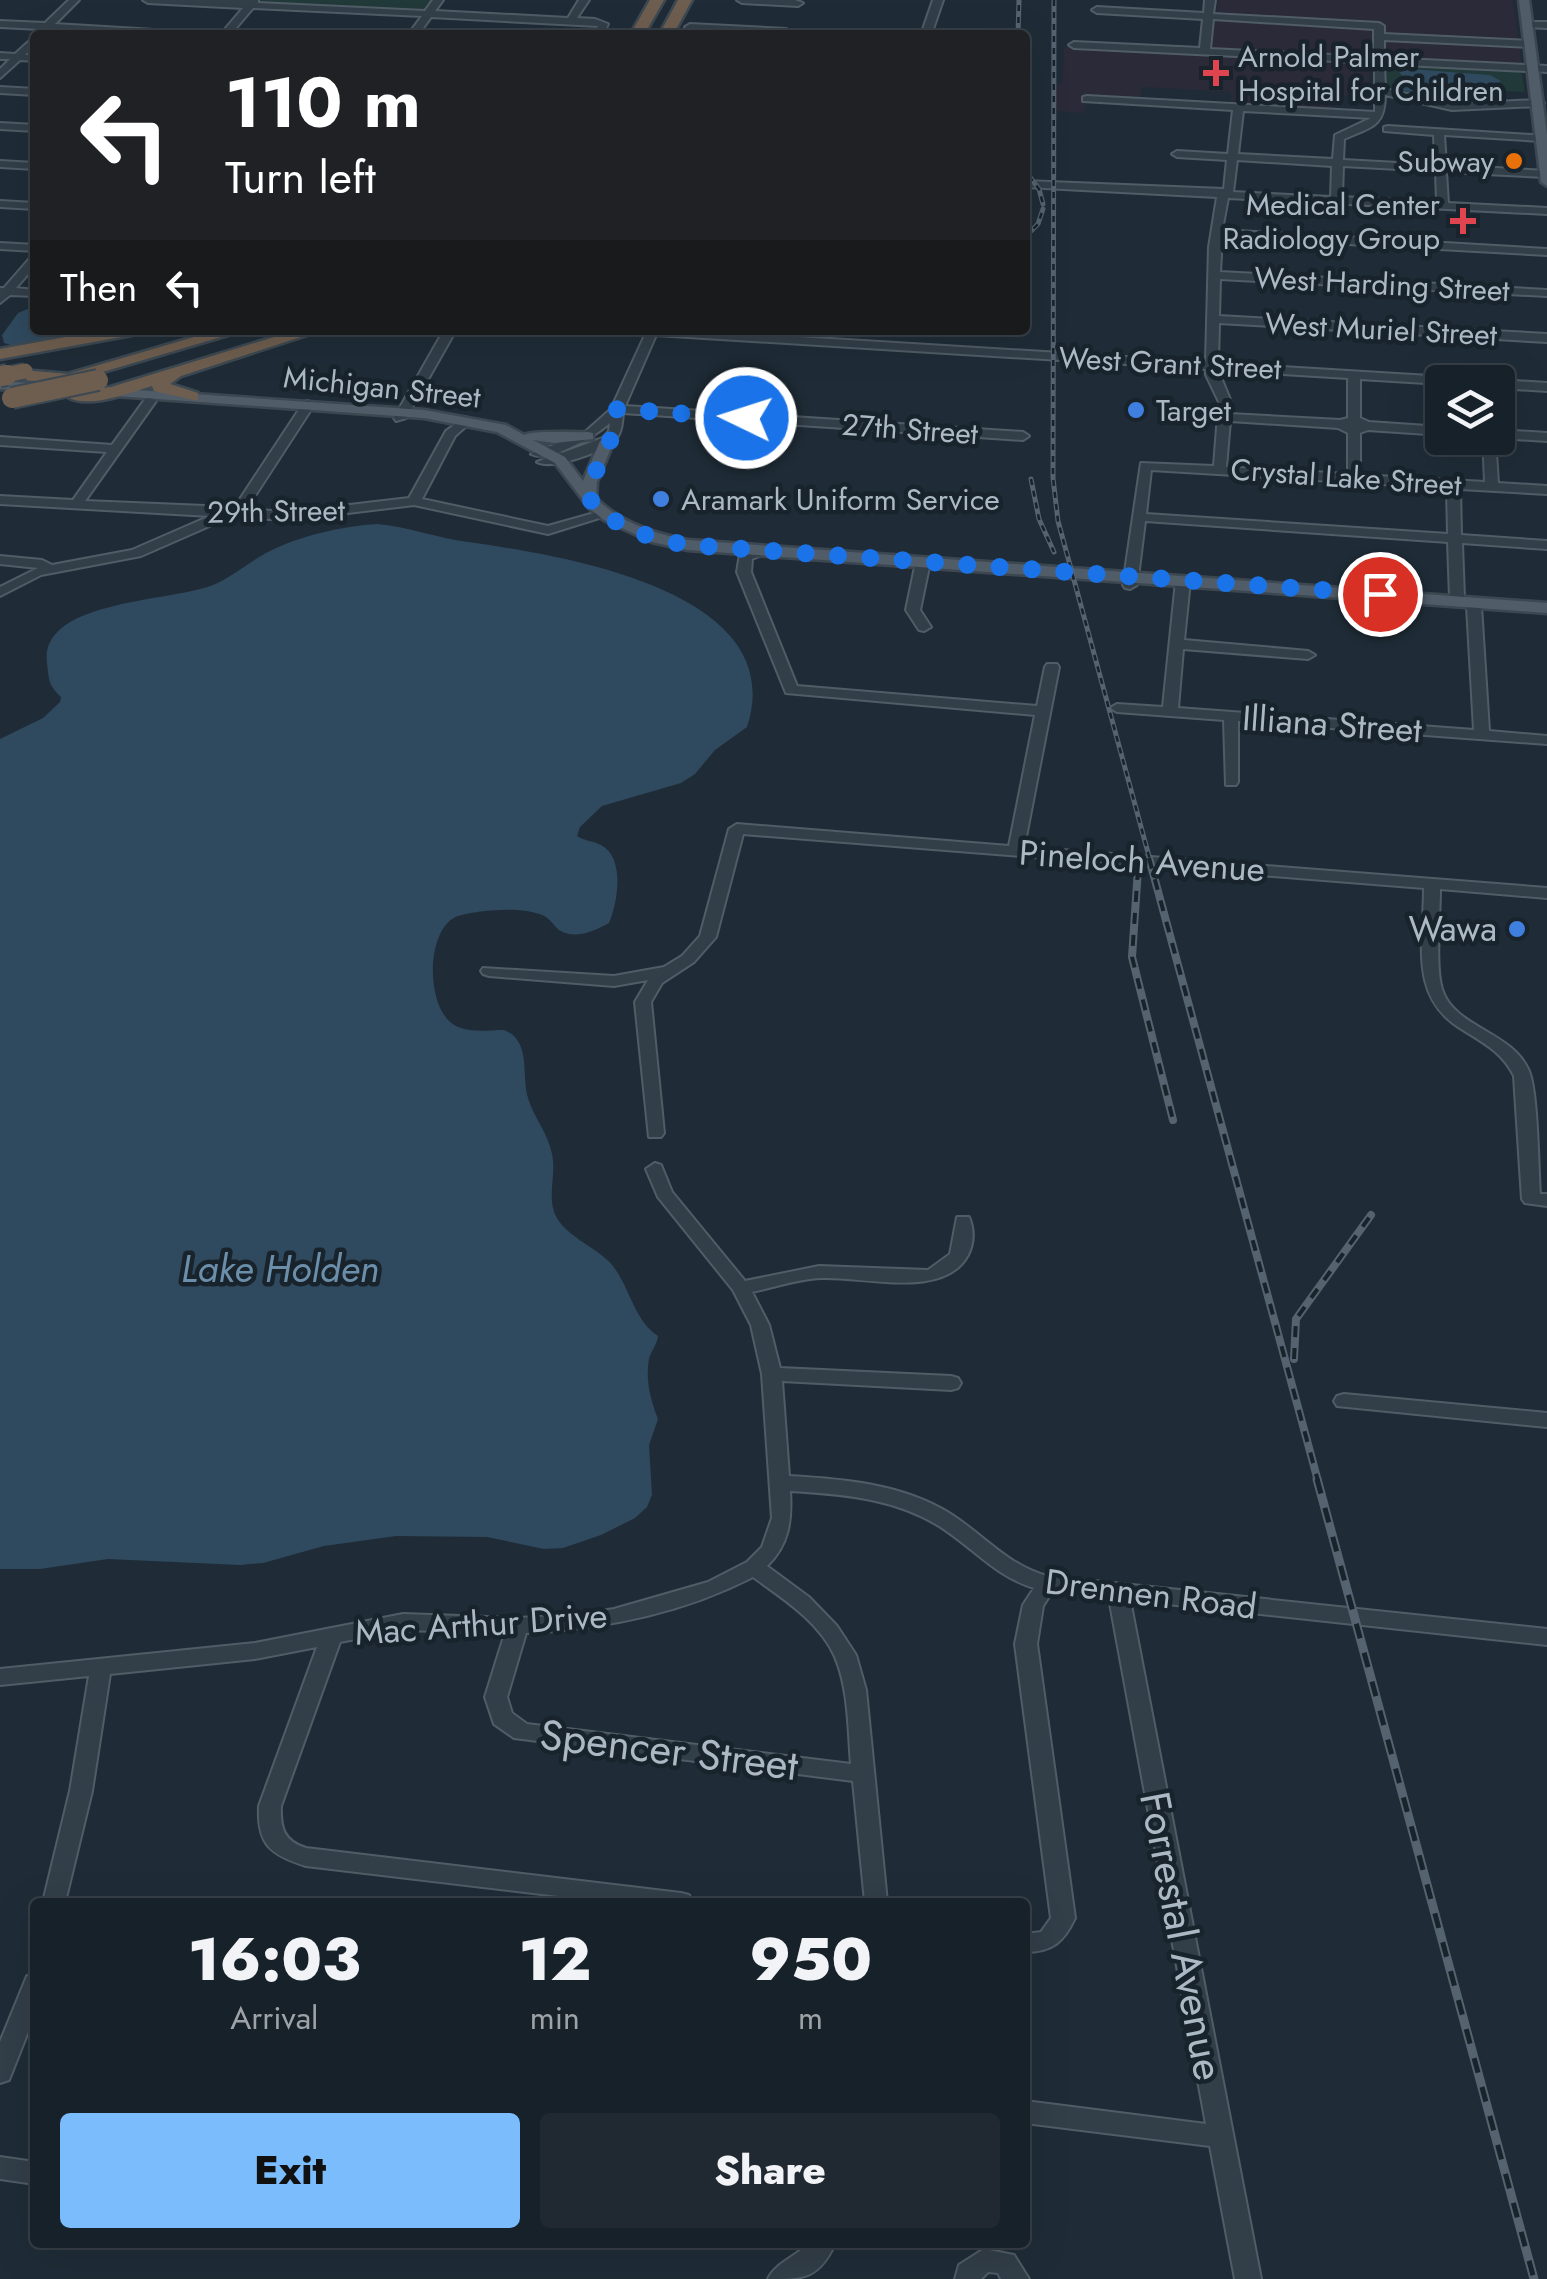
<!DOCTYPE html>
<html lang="en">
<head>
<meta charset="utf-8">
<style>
  :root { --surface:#172129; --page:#202931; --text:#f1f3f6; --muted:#9ea3a8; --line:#363e46; --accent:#7abcfc }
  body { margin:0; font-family:Jost,sans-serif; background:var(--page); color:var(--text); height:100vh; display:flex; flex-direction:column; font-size:38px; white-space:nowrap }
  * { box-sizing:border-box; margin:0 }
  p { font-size:32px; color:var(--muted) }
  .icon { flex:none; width:55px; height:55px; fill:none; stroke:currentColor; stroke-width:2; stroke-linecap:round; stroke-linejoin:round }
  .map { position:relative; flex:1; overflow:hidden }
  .sheet { position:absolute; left:30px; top:1898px; width:1000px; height:350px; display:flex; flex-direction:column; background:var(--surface); border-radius:10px; box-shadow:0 10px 40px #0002,0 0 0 2px var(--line) }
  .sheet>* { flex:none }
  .top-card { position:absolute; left:30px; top:30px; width:1000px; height:305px; border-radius:10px; box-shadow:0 10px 40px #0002,0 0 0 2px var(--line); background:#202124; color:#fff; overflow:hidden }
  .buttons { position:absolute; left:1425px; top:365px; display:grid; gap:20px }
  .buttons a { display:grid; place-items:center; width:90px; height:90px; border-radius:10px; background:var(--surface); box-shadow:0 10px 40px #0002,0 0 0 2px var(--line); font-size:50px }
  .pin { position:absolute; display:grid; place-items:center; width:85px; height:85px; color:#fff; margin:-42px; border:5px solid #fff; border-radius:50%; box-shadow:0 2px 10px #0007 }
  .me { position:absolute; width:110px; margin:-55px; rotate:274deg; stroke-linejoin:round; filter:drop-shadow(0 0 8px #0008) }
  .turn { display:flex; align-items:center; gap:35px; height:210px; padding:0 30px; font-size:45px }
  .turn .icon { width:130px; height:130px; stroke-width:2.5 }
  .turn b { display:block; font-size:70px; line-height:85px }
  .then { display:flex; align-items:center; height:95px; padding:0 30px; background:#0003; gap:20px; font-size:38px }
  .eta { display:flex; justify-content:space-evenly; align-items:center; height:170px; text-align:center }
  .eta b { font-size:60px; font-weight:800; line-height:70px }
  .button { display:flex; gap:20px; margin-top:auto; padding:20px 30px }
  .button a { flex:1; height:115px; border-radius:10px; background:var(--accent); color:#111; font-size:40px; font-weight:800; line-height:115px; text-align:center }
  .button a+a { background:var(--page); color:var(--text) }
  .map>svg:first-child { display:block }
  .medical { fill:#2a2a39 }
  .green { fill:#213938; fill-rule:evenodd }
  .water { fill:#2f495e }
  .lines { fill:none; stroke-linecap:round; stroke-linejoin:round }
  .minor-casing { stroke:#505c66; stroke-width:4 }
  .major-casing { stroke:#3c4751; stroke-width:5 }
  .highway-casing { stroke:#3d4952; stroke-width:5 }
  .minor { fill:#323e48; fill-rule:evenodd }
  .major { fill:#505d68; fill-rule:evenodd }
  .highway { fill:#6e5e4f; fill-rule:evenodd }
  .rail-far2-casing { stroke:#54636f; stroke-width:5 }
  .rail-far1-casing { stroke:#54636f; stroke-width:8 }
  .rail-casing { stroke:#54636f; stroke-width:9 }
  .rail-far2 { stroke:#18232c; stroke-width:2.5; stroke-dasharray:6; stroke-linecap:butt }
  .rail-far1 { stroke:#18232c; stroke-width:4; stroke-dasharray:11; stroke-linecap:butt }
  .rail { stroke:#18232c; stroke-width:5; stroke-dasharray:15; stroke-linecap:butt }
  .highway-bridge-far1-casing { stroke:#3d4952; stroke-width:18; stroke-linecap:butt }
  .highway-bridge-casing { stroke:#3d4952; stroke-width:24; stroke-linecap:butt }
  .highway-bridge-far1 { stroke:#6e5e4f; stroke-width:15 }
  .highway-bridge { stroke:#6e5e4f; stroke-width:20 }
  .route { stroke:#1a73e8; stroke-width:18; stroke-dasharray:0 32.4 }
  .health-dot { fill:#e0444e; stroke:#18232c; stroke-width:4 }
  .food-dot { fill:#e8710a; stroke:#18232c; stroke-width:4 }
  .shop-dot { fill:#3f7fe0; stroke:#18232c; stroke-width:4 }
  .labels { text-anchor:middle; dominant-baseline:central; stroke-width:9; stroke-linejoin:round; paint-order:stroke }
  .far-poi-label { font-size:30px; fill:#acb9c5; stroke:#18232c; text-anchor:start }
  .far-street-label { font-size:30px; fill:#acb9c5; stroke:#18232c }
  .street-label { font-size:35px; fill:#acb9c5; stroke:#18232c }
  .poi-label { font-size:35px; fill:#acb9c5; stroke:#18232c; text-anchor:end }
  .water-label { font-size:38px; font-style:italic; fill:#6b8eaa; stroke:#18232c }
  .near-street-label { font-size:42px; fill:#acb9c5; stroke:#18232c }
</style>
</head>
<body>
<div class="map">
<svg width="1547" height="2279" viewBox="0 0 1547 2279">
  <rect width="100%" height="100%" fill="#1f2c37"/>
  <path class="medical" d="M 1218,0 L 1513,0 L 1522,65 L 1388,58 L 1383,27 L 1378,22 L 1217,12 Z
    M 1213,19 L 1375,25 L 1375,56 L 1216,49 L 1212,47 Z
    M 1064,47 L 1369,62 L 1370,97 L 1325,95 L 1331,98 L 1331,109 L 1231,103 L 1231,92 L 1142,87 L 1139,100 L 1088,98 L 1084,113 L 1055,111 L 1055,84 L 1062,83 Z"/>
  <path class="green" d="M 260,0 L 433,0 L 423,12 L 260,5 Z
    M 1397,64 L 1515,71 L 1522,74 L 1525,92 L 1499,91 L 1499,100 C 1456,110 1427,99 1385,89 L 1385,66 ZM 1412,69 L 1489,75 L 1500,82 L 1489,89 L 1487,99 L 1446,103 L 1401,90 L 1407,80 L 1399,72 Z"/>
  <path class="water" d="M 1412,69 L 1490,75 L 1501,81 L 1490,90 L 1488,99 L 1446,103 L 1399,89 L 1397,86 L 1407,81 L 1399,72 Z
    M 35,306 L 35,330 L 108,330 L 14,346 L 4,343 L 2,335 L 18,313 Z
    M 378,524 C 409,527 437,538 468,542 C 559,555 792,590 747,727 L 715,750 L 695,774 L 681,783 L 602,806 L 580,827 L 577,836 C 585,841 593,841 601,845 C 625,857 618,902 609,923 C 595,931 575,940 559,930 C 553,925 550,918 542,915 C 521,906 479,910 458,916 C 425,927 424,1013 458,1027 C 473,1033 489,1030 504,1030 C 532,1041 521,1076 528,1098 C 534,1118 548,1133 552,1154 C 556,1172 549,1191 553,1208 C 559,1235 597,1246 613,1266 C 630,1288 634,1320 658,1336 C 657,1345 651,1351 649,1359 C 645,1380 651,1401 658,1419 L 649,1445 L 652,1495 L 647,1507 L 635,1518 L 601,1535 L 563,1548 L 544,1549 L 487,1537 L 396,1536 L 324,1546 L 263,1563 L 240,1565 L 108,1559 L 40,1569 L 0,1569 L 0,739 L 43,718 L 60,702 L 61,697 C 48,685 49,679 47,663 C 39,600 170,602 213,585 C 232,577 248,563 266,553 C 298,536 342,526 378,524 Z"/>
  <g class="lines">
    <g class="minor-casing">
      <path id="minor" d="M 69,0 L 79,0 L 55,24 L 221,34 L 243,8 L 148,3 L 143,0 L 258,0 L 258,3 L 425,11 L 433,0 L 443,0 L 435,11 L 568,18 L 579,0 L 589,0 L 577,18 L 595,19 L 608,24 L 603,35 L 593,35 L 598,26 L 431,17 L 418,35 L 408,35 L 422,16 L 253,8 L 230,35 L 50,29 L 42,35 L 37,32 L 40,29 L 0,27 L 0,21 L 45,23 Z
        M 737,0 L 795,0 L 803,3 L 798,6 L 742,3 Z
        M 933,0 L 943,0 L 931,35 L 921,35 Z
        M 1205,0 L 1215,0 L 1213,14 L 1379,23 L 1384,26 L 1384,34 L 1530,41 L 1535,44 L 1530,47 L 1384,40 L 1384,58 L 1547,66 L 1547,72 L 1384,64 L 1385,89 L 1452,104 L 1539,100 L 1544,103 L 1539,106 L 1452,110 L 1385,95 C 1385,127 1371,127 1344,139 L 1343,160 L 1435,165 L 1434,135 L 1384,131 L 1384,127 L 1388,126 L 1546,136 L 1547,138 L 1542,141 L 1444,135 L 1446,165 L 1547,171 L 1546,177 L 1446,172 L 1448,203 L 1547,208 L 1547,214 L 1228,198 L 1222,230 L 1547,249 L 1547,255 L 1222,237 L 1220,272 L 1547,290 L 1547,296 L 1220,279 L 1219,316 L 1547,334 L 1547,342 L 1219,323 L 1218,363 L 1479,379 L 1481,382 L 1442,384 L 1360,379 L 1360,418 L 1369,422 L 1442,427 L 1442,435 L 1368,430 L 1360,433 L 1360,475 L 1485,482 L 1483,438 L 1495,438 L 1498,483 L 1547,486 L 1547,494 L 1460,489 L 1461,535 L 1547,541 L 1547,549 L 1462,543 L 1464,598 L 1457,602 L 1450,598 L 1448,542 L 1145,521 L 1137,585 L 1130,589 L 1125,588 L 1123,585 L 1141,463 L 1214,466 L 1219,402 L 1206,375 L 1206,369 L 656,335 L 625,406 L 1023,432 L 1029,436 L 1023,440 L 623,413 C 622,424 622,435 612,443 C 599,453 551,470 537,462 L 603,438 L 609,431 L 610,423 C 594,437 549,463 531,454 L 584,433 L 611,409 L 645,335 L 626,334 L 620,330 L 684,330 L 1206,362 L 1209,247 L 1217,197 L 1025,187 L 1025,181 L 1224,189 L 1227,160 L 1177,157 L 1172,154 L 1177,151 L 1228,154 L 1233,110 L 1083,101 L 1083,97 L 1087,96 L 1375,112 L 1375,63 L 1074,48 L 1069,45 L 1074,42 L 1200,48 L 1203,19 L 1097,13 L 1092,10 L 1097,7 L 1204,13 ZM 1213,19 L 1374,29 L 1374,57 L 1210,49 ZM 1243,111 L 1371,118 L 1335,135 L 1333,159 L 1238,154 ZM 1237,160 L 1332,166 L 1331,197 L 1233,192 ZM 1343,166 L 1436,171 L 1437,202 L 1342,197 ZM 1218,370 L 1348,378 L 1348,418 L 1340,420 L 1230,414 L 1231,402 ZM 1230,421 L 1338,428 L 1348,433 L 1348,474 L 1226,467 ZM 1151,470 L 1447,488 L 1448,534 L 1146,514 Z
        M 1528,22 L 1547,22 L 1547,28 L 1525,27 L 1523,25 Z
        M 690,24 L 786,29 L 791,32 L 786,35 L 687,29 L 685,27 Z
        M 35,36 L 35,45 L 25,55 L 35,55 L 35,61 L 20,60 L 0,78 L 0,69 L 10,59 L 0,59 L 0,53 L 15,54 Z
        M 0,87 L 35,89 L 35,95 L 0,93 Z
        M 0,123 L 35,125 L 35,131 L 0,129 Z
        M 0,161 L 35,163 L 35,169 L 0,167 Z
        M 0,201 L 35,203 L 35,209 L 0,207 Z
        M 0,243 L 35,245 L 35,251 L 0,249 Z
        M 35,256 L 35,266 L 16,288 L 35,290 L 35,296 L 10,295 L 0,303 L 0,288 L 4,288 L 31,257 Z
        M 444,330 L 456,330 L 406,418 L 396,421 L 394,418 Z
        M 1498,380 L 1547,383 L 1547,391 L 1498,388 L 1498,382 L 1493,382 Z
        M 150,397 L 156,401 L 85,501 L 229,507 L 240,499 L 304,402 L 308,401 L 314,405 L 251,502 L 243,509 L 290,512 L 409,498 L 446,431 L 466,417 L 472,421 L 455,436 L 422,499 L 548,526 L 605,510 L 612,514 L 548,534 L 414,505 L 290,520 L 230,517 L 141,556 L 41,575 L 0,596 L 0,587 L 38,568 L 0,564 L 0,556 L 42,560 L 52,565 L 132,550 L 210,516 L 0,504 L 0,496 L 73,500 L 107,452 L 0,445 L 0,437 L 112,445 L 146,398 Z
        M 1498,430 L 1547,433 L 1547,441 L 1498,438 Z
        M 765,547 L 772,551 L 752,559 L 751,572 L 797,686 L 1037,706 L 1045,667 L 1047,664 L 1057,664 L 1059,667 L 1024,847 L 1547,888 L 1547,898 L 1440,889 C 1440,915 1435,967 1442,989 C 1454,1028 1512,1031 1529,1071 C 1538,1093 1538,1167 1540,1194 L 1547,1194 L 1547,1206 L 1525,1203 L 1522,1199 L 1514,1076 C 1503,1053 1484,1043 1463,1030 C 1408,998 1424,943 1424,888 L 743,834 L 716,937 L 694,962 L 662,983 L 651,1002 L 664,1133 L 661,1137 L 649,1137 L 635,1002 L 648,980 L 614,986 L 489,976 L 483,974 L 481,971 L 483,968 L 614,976 L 664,967 L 682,956 L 700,936 L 729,829 L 737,824 L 1009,846 L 1035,715 L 786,693 L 737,572 L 740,554 Z
        M 923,558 L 930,562 L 920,610 L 931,627 L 924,631 L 919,630 L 906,610 L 916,562 Z
        M 1183,577 L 1190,581 L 1184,640 L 1308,651 L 1315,655 L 1308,659 L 1183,649 L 1178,708 L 1474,730 L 1467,606 L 1474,602 L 1481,606 L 1489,731 L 1547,736 L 1547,744 L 1238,721 L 1238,782 L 1236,785 L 1226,785 L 1224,720 L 1117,712 L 1110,708 L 1117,704 L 1163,707 L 1176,581 Z
        M 655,1163 L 661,1165 L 672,1192 L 745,1281 L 819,1266 L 928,1270 L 950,1254 L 957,1217 L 969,1217 C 974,1229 974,1243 968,1255 C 944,1300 864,1276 821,1278 C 799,1279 775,1287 752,1292 L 769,1325 L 780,1368 L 951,1376 L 958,1378 L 961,1383 L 958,1388 L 951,1390 L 782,1381 L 789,1476 C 843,1479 902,1484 949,1513 C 983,1534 1007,1565 1047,1576 L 1547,1629 L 1547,1645 L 1130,1600 L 1261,2279 L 1235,2279 L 1210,2146 L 1025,2123 L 1025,2101 L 1206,2124 L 1109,1598 L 1052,1592 L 1043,1606 L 1037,1644 L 1075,1918 C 1064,1942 1052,1952 1025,1952 L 1025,1934 L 1041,1932 L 1051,1918 L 1015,1644 L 1023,1605 L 1034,1588 C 998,1577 978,1553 948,1532 C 902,1499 845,1494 790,1491 C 792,1520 789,1545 767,1566 L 809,1597 L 837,1626 L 856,1655 L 866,1690 L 887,1902 L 865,1902 L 853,1781 L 514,1738 L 494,1724 L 485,1697 L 505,1633 L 403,1630 L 340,1642 L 281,1806 C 280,1828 284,1841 306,1848 L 681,1893 L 689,1895 L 692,1902 L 608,1902 L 306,1866 C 271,1855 257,1845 259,1806 L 317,1647 L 255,1659 L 110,1674 L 92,1791 L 65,1902 L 43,1902 L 70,1791 L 89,1676 L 0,1685 L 0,1669 L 255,1643 L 403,1614 L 518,1618 L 575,1615 L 614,1609 L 708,1582 L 747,1562 L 762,1547 L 772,1518 L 762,1374 L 751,1325 L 733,1290 L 658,1197 L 646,1169 ZM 753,1577 C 782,1598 820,1622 835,1657 C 849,1690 848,1729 851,1764 L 527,1724 L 512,1713 L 507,1697 L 526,1633 C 604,1629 683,1613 753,1577 Z
        M 1344,1394 L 1547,1413 L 1547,1427 L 1337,1406 L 1334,1401 L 1337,1396 Z
        M 35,1973 L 35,2014 L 9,2080 L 0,2083 L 0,2042 L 27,1976 Z
        M 0,2157 L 35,2162 L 35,2184 L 0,2179 Z
        M 809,2242 L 836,2242 C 819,2279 804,2279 768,2279 C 776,2262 797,2257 809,2242 Z
        M 984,2249 L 1014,2255 L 1029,2279 L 1001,2279 L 998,2273 L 988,2272 L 981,2279 L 955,2279 L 959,2265 Z"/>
    </g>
    <g class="major-casing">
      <path id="major" d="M 1519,0 L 1529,0 L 1547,135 L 1547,186 L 1541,182 Z
        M 0,381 L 43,384 L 50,388 L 43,392 L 0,389 Z
        M 107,388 L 424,410 L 506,425 L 524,435 C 534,430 572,433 588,432 L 593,433 L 593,439 L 554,443 L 533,440 L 565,457 L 583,481 L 600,441 L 612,438 L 614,441 L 597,482 L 596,498 C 620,523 656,534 688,540 L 1547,603 L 1547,613 L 688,550 L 652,542 L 604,520 L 589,508 L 555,463 L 497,432 L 424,418 L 102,395 L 102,389 Z"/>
    </g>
    <g class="highway-casing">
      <path id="highway" d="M 650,0 L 664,0 L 644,35 L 630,35 Z
        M 678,0 L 692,0 L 673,35 L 659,35 Z
        M 104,330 L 140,330 L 132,335 L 0,359 L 0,349 Z
        M 218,330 L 245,330 L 89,376 L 99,381 L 90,386 L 0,378 L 0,368 L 68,374 Z
        M 297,330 L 322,330 L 181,376 L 170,384 L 198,393 L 198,401 L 154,391 L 152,386 C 129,393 87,410 66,396 L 75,391 L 111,387 Z"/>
    </g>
    <use href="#minor" class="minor"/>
    <use href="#major" class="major"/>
    <use href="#highway" class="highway"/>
    <g class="rail-far2-casing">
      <path id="rail-far2" d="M 1054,0 L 1053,478 L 1058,521 L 1150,860
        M 1018,35 L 1019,0
        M 1025,127 L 1028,137
        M 1029,176 L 1039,189 L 1043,204
        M 1025,237 L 1038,224 L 1043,209
        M 1031,479 L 1039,519 L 1054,552"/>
    </g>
    <g class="rail-far1-casing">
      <path id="rail-far1" d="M 1149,858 L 1318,1481
        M 1138,869 L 1132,957 L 1173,1120
        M 1294,1359 L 1296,1319 L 1371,1215"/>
    </g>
    <g class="rail-casing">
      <path id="rail" d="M 1317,1479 L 1534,2279"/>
    </g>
    <use href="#rail-far2" class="rail-far2"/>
    <use href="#rail-far1" class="rail-far1"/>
    <use href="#rail" class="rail"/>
    <g class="highway-bridge-far1-casing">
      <path id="highway-bridge-far1" d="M 0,376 L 25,371"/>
    </g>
    <g class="highway-bridge-casing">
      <path id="highway-bridge" d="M 0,376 L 7,375
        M 12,398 L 98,380"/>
    </g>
    <use href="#highway-bridge-far1" class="highway-bridge-far1"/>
    <use href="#highway-bridge" class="highway-bridge"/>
  </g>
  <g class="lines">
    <path class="route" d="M 746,418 L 617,409 C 620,437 591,466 589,498 C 612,528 653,539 688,545 L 1380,594"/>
  </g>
  <g class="health-dot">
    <path d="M1211 58h10v10h10v10h-10v10h-10v-10h-10v-10h10z"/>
    <path d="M1458 206h10v10h10v10h-10v10h-10v-10h-10v-10h10z"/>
  </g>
  <circle class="food-dot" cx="1514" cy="161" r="10"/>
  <g class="shop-dot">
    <circle cx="1136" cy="410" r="10"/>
    <circle cx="661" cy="499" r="10"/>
    <circle cx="1517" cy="929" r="10"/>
  </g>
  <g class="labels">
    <g class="far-poi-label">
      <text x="1238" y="56">Arnold Palmer<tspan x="1238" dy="34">Hospital for Children</tspan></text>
      <text x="1494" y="161" text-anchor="end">Subway</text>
      <text x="1440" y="204" text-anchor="end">Medical Center<tspan x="1440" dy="34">Radiology Group</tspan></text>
      <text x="1156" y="410">Target</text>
      <text x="681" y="499">Aramark Uniform Service</text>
    </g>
    <g class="far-street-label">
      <text transform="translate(1382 284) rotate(3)">West Harding Street</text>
      <text transform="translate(1381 329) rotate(3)">West Muriel Street</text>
      <text transform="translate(1170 363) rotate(3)">West Grant Street</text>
      <text transform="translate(382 387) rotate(6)">Michigan Street</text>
      <text transform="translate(910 429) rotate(4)">27th Street</text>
      <text transform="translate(1346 477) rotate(4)">Crystal Lake Street</text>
      <text transform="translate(276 511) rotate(-1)">29th Street</text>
    </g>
    <g class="street-label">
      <text transform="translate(1332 724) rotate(4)">Illiana Street</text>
      <text transform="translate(1142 861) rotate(4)">Pineloch Avenue</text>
      <text transform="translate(1151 1594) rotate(7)">Drennen Road</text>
      <text transform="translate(481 1624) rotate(-4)">Mac Arthur Drive</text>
    </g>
    <g class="poi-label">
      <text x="1497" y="929">Wawa</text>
    </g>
    <g class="water-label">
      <text x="280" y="1268">Lake Holden</text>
    </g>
    <g class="near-street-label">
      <text transform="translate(669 1750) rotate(7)">Spencer Street</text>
      <text transform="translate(1182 1936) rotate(79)">Forrestal Avenue</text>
    </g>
  </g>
</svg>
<div class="buttons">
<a><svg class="icon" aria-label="layers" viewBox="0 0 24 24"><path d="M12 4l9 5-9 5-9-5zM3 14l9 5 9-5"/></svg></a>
</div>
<div class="pin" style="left:1380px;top:594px;background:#d93025"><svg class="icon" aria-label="arrive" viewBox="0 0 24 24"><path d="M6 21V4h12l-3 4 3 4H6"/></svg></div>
<svg class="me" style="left:746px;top:418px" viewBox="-20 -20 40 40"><circle r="17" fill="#1a73e8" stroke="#fff" stroke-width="3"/><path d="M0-11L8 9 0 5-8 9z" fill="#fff"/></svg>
<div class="top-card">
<div class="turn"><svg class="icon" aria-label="left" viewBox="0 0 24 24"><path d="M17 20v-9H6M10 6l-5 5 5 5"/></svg><div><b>110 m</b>Turn left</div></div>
<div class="then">Then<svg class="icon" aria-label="left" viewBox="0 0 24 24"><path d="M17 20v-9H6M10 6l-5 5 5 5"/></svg></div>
</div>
<section class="sheet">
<div class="eta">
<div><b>16:03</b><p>Arrival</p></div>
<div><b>12</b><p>min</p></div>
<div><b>950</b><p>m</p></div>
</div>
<div class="button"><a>Exit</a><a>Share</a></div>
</section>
</div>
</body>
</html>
